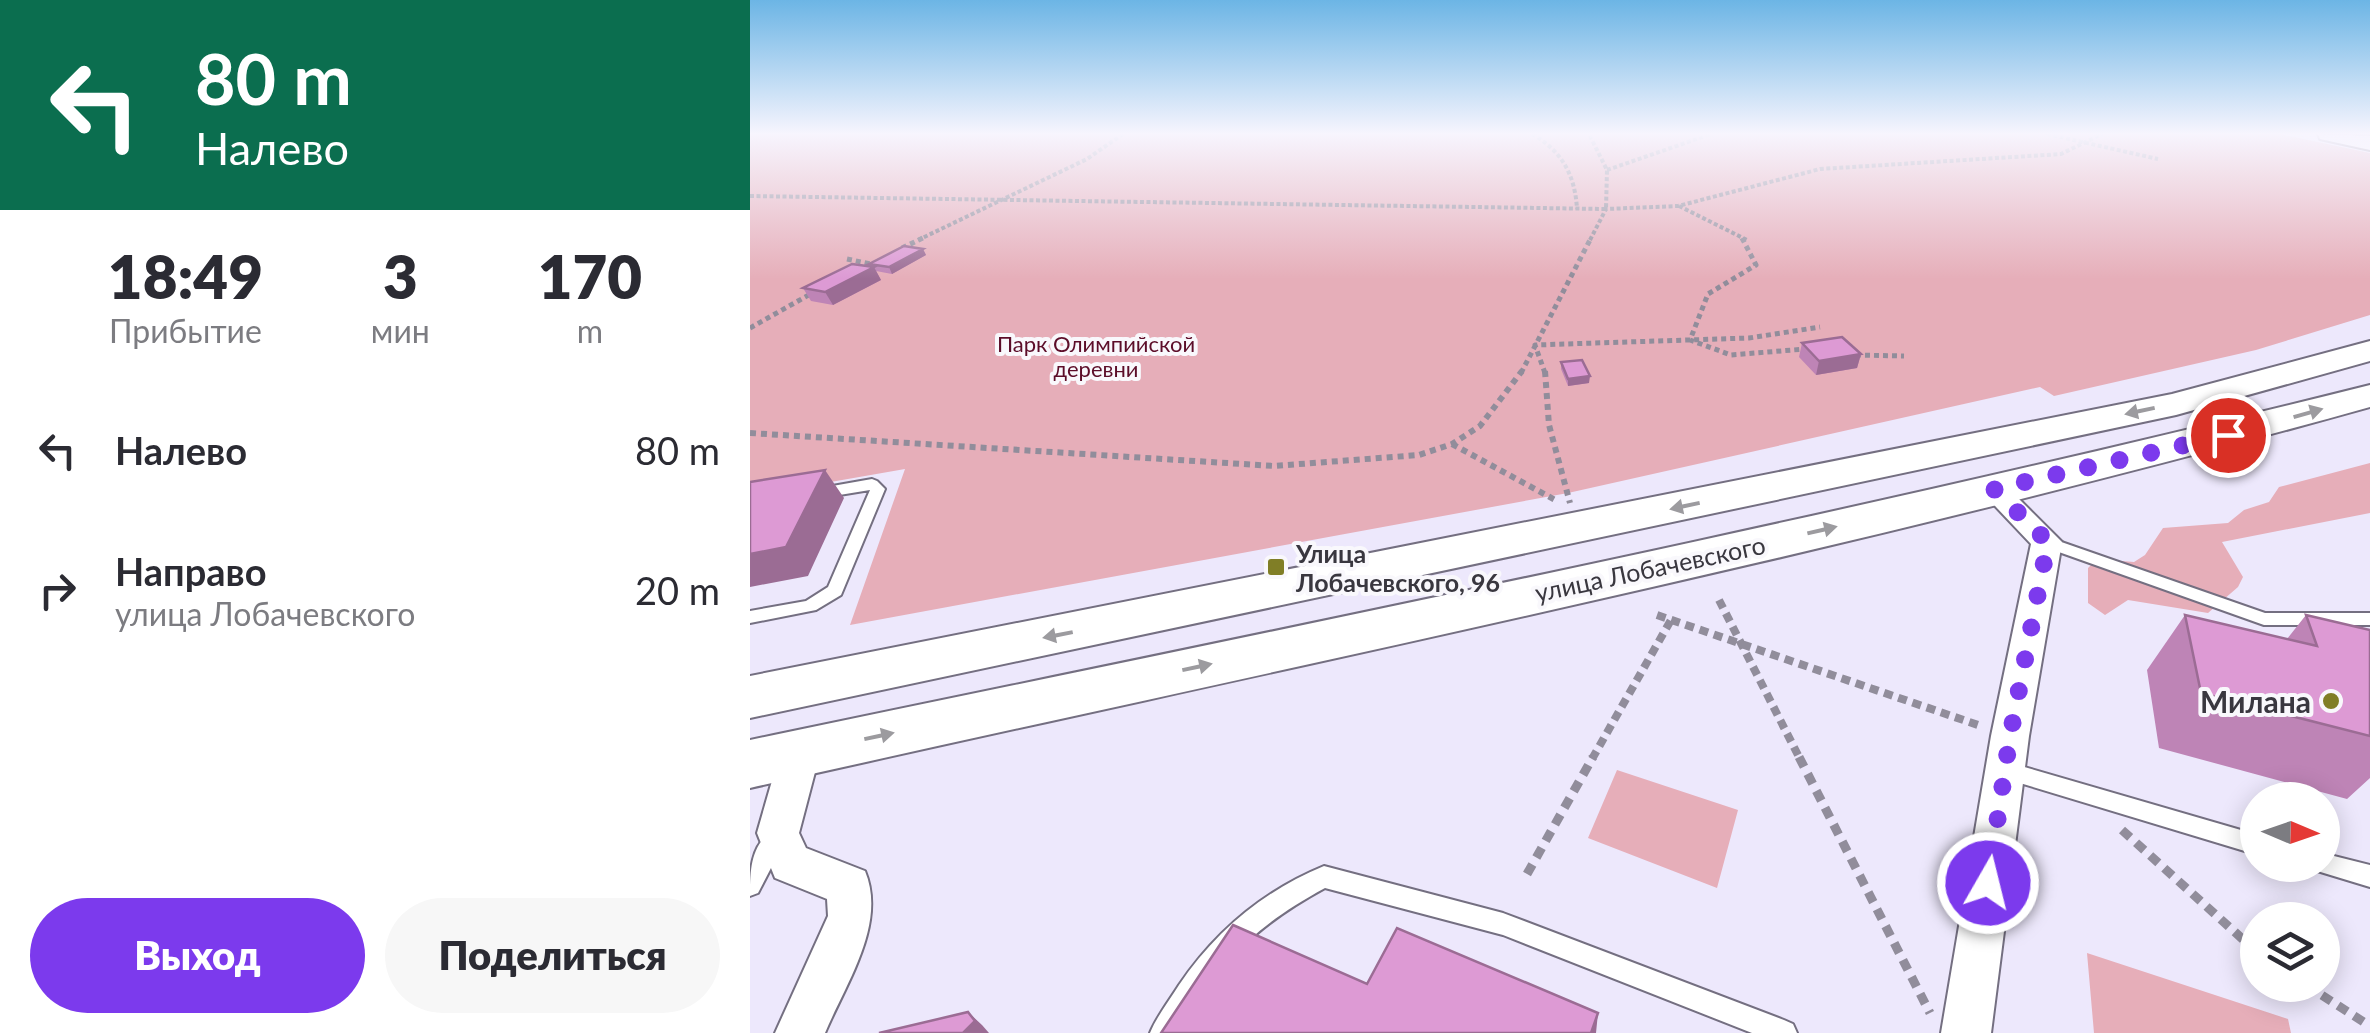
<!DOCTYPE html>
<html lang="ru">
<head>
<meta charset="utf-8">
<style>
  :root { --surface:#fff; --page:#f7f7f7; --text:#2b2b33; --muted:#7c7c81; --accent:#7c3aed }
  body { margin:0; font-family:Lato,sans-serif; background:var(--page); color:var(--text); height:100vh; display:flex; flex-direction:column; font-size:38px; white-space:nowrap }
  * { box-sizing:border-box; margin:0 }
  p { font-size:32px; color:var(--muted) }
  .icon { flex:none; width:55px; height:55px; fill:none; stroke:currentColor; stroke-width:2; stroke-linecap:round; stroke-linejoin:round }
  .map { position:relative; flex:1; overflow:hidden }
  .panel { display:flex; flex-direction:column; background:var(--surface); width:750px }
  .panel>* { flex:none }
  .hud { background:#0b6e4f; color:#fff; overflow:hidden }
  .needle { width:65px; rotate:92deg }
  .controls { position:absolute; left:1490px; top:782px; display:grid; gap:20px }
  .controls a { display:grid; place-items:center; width:100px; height:100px; border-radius:50%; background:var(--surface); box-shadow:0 5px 25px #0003; font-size:50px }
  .pin { position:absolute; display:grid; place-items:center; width:85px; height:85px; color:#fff; margin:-42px; border:5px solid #fff; border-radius:50%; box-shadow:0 2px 10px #0007 }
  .me { position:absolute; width:110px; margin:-55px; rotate:8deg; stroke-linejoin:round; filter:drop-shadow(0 0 8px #0008) }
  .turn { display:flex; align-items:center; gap:35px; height:210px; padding:0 30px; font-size:45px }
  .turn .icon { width:130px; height:130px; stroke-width:2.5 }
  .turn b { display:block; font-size:70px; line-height:85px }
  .eta { display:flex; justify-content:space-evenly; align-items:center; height:170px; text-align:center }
  .eta b { font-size:60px; font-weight:800; line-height:70px }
  .primary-button { display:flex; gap:20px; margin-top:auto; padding:20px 30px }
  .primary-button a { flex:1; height:115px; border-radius:60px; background:var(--accent); color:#fff; font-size:40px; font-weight:800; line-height:115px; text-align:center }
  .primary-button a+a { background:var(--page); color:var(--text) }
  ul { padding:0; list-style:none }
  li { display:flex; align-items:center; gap:30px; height:140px; padding:0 30px }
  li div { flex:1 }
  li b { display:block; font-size:38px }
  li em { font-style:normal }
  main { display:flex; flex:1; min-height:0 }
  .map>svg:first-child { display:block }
  .green { fill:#e6aeb9 }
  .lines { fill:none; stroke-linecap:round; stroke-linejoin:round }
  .service-casing { stroke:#746f81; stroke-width:4 }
  .minor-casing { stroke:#746f81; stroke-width:4 }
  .secondary-casing { stroke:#746f81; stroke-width:4 }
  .path-far4 { stroke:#918d9b; stroke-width:4; stroke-dasharray:4 2.5; stroke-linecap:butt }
  .path-far3 { stroke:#918d9b; stroke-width:5; stroke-dasharray:5 4; stroke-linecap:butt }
  .path-far2 { stroke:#918d9b; stroke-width:6; stroke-dasharray:6 5; stroke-linecap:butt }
  .path-far1 { stroke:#918d9b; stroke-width:8; stroke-dasharray:9 6; stroke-linecap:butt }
  .path { stroke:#918d9b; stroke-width:9; stroke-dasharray:11 8; stroke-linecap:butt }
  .service { fill:#fff; fill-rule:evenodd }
  .minor { fill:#fff; fill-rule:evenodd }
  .secondary { fill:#fff; fill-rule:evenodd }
  .wall { fill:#be84b6 }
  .shaded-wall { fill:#9b6c94 }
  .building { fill:#dd9ad4; stroke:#9b6c94; stroke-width:2.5 }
  .oneway { fill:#9c9b9f }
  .route { stroke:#7c3aed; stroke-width:18; stroke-dasharray:0 32.4 }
  .poi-dot { fill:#807e26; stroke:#f9f8fc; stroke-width:4 }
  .labels { text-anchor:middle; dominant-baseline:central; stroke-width:8; stroke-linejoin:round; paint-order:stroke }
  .far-park-label { font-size:22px; fill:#5c0d29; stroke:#f9f8fc }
  .poi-label { font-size:25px; font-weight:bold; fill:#39373f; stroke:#f9f8fc; text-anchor:start }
  .street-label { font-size:25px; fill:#39373f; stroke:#f9f8fc }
  .near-poi-label { font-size:30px; font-weight:bold; fill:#39373f; stroke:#f9f8fc; text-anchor:end }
</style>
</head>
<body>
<main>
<section class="panel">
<div class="hud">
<div class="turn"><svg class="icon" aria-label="left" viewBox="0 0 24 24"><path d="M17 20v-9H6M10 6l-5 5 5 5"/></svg><div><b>80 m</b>Налево</div></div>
</div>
<div class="eta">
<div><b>18:49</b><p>Прибытие</p></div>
<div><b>3</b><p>мин</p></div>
<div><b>170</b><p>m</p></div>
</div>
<ul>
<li><svg class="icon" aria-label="left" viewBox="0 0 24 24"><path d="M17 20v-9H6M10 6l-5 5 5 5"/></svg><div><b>Налево</b></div><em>80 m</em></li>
<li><svg class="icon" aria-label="right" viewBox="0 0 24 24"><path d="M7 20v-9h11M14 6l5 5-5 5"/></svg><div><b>Направо</b><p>улица Лобачевского</p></div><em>20 m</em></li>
</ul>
<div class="primary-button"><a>Выход</a><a>Поделиться</a></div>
</section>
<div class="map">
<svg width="1620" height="1033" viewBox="0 0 1620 1033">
  <rect width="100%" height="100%" fill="#ede8fc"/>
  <path class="green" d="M 0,134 L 1530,134 L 1620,153 L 1620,315 L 1506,350 L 1304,396 L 1290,387 L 818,493 L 100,625 L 155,469 L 0,496 Z
    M 1620,463 L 1620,513 L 1472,542 L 1493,577 L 1488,587 L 1458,613 L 1378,600 L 1355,615 L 1338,603 L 1338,568 L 1347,559 L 1384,562 L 1395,555 L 1413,528 L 1478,523 L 1494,510 L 1519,502 L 1529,487 Z
    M 867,770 L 988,810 L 967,888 L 838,838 Z
    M 1337,953 L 1538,1019 L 1541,1033 L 1344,1033 Z"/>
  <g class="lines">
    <g class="service-casing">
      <path id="service" d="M 122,479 L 127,481 L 135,489 L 91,595 L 66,610 L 0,623 L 0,611 L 56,601 L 78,587 L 120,490 L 71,498 L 64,493 L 71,488 Z
        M 1297,537 L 1515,613 L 1620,613 L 1620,625 L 1514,625 L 1292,546 L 1289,542 Z
        M 1257,762 L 1508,835 L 1508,855 L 1250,777 L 1247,771 L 1250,765 Z
        M 24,831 L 32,834 L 35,841 L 8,893 L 0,896 C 0,873 0,843 24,831 Z
        M 1572,853 L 1620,865 L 1620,887 L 1564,870 L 1562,865 L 1572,865 Z
        M 574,866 L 753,913 L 1034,1020 L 1043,1024 L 1047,1033 L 1002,1033 L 753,935 L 575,888 C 503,927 470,963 427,1033 L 400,1033 C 407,1016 419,1001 429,985 C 465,932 513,891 574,866 Z"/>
    </g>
    <g class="minor-casing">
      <path id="minor" d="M 1243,480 L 1253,483 L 1312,542 L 1279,736 L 1241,1033 L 1191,1033 L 1241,736 L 1281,544 L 1229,489 Z
        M 50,736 L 64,741 L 70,753 L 49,833 L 56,848 L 115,871 C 137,924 96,983 75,1033 L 25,1033 L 78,916 L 77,899 L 25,878 L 7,833 L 30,753 L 36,741 Z"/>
    </g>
    <g class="secondary-casing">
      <path id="secondary" d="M 1568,134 L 1620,136 L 1620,150 L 1570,139 Z
        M 1620,341 L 1620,361 L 1426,415 L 0,718 L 0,676 L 1422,394 Z
        M 1620,385 L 1620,407 C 1086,556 540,666 0,788 L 0,740 C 541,627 1083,519 1620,385 Z"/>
    </g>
    <path class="path-far4" d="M 782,134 C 812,151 825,175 827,209
      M 1297,134 L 1408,159
      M 857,170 L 961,134
      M 0,196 L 856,209 L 857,170 L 839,134
      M 929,206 L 997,240
      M 168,240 L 337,159 L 373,134
      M 840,240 L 856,209 L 928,206 L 1070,169 L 1311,154 L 1352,134"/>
    <path class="path-far3" d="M 992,238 L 1006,265 L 958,294 L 940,340 L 981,355 L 1055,349
      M 152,248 L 173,238
      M 97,259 L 121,264
      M 0,328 L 64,292
      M 1106,355 L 1154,356
      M 771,373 L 841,238
      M 795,373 L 785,345 L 999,338 L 1070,327"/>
    <path class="path-far2" d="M 795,371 L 799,425 L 820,503
      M 0,433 L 524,466 L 669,455 L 702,444 L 730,426 L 772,371
      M 702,444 L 807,501"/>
    <path class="path-far1" d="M 969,600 L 1050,759
      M 907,615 L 1228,725
      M 842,759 L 921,620"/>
    <path class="path" d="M 1049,757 L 1180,1013
      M 1372,830 L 1508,953
      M 777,874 L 843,757
      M 1556,985 L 1620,1026"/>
    <use href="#service" class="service"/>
    <use href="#minor" class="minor"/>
    <use href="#secondary" class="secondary"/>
  </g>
  <path class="wall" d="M 173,249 L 176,255 L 142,274 L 126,271 L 131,280 L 83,305 L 61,301 L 53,288 L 120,266 L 119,264 Z
    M 1052,343 L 1111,354 L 1107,368 L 1066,375 L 1049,357 Z
    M 811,362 L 839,383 L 818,386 L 811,369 Z
    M 1435,615 L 1537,639 L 1556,615 L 1620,630 L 1620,778 L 1597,799 L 1409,748 L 1397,670 Z"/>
  <path class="shaded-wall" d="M 173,249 L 176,255 L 142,274 L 139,267 Z
    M 124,267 L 131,280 L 83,305 L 75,292 Z
    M 1111,354 L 1107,368 L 1066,375 L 1069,361 Z
    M 840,376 L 839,383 L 818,386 L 818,379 Z
    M 75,470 L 94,498 L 58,576 L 0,587 L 0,554 Z
    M 218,1012 L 232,1025 L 239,1033 L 213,1033 Z
    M 848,1013 L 846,1033 L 841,1033 Z"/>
  <path class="building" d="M 154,246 L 173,249 L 139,267 L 119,264 Z
    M 102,264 L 124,267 L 75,292 L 53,288 Z
    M 1092,337 L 1111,354 L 1069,361 L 1052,343 Z
    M 832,360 L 840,376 L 818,379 L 811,362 Z
    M 75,470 L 36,547 L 0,554 L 0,482 Z
    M 1435,615 L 1567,646 L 1556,615 L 1620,630 L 1620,736 L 1451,693 Z
    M 483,925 L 617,984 L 647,928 L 848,1013 L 841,1033 L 411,1033 Z
    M 218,1012 L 225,1021 L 213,1033 L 129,1033 Z"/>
  <defs><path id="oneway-solid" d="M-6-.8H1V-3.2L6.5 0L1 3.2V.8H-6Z" transform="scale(2.5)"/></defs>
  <g class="oneway">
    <use href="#oneway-solid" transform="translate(1390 411) rotate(168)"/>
    <use href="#oneway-solid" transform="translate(1558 413) rotate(-16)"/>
    <use href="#oneway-solid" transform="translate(935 506) rotate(168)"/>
    <use href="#oneway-solid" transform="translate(1072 530) rotate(-13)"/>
    <use href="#oneway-solid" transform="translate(308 635) rotate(169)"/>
    <use href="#oneway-solid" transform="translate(447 667) rotate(-12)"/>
    <use href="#oneway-solid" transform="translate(129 736) rotate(-12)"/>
  </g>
  <linearGradient id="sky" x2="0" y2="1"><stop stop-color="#6cb5e5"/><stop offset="0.48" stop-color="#f7f5fe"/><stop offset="1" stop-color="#f7f5fe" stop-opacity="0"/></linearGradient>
  <rect width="1620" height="279" fill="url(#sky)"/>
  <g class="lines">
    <path class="route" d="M 1238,883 L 1260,736 L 1298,542 L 1244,489 L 1478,435"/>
  </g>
  <g class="poi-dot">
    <rect x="516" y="557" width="20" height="20" rx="5"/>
    <circle cx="1581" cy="701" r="10"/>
  </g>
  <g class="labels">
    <g class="far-park-label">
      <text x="346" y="343">Парк Олимпийской<tspan x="346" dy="25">деревни</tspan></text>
    </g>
    <g class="poi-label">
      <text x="546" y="553">Улица<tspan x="546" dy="29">Лобачевского, 96</tspan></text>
    </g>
    <g class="street-label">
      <text transform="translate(900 568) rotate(-12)">улица Лобачевского</text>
    </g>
    <g class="near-poi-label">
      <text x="1561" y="701">Милана</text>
    </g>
  </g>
</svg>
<div class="controls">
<a><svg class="needle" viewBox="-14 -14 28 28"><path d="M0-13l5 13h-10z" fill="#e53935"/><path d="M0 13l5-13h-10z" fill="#7c7c81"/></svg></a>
<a><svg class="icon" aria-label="layers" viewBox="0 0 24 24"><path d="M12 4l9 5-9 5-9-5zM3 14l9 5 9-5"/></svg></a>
</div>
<div class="pin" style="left:1478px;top:435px;background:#d93025"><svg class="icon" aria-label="arrive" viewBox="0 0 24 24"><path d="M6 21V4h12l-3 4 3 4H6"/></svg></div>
<svg class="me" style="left:1238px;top:883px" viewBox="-20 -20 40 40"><circle r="17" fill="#7c3aed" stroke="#fff" stroke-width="3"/><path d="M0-11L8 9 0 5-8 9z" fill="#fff"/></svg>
</div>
</main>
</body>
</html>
